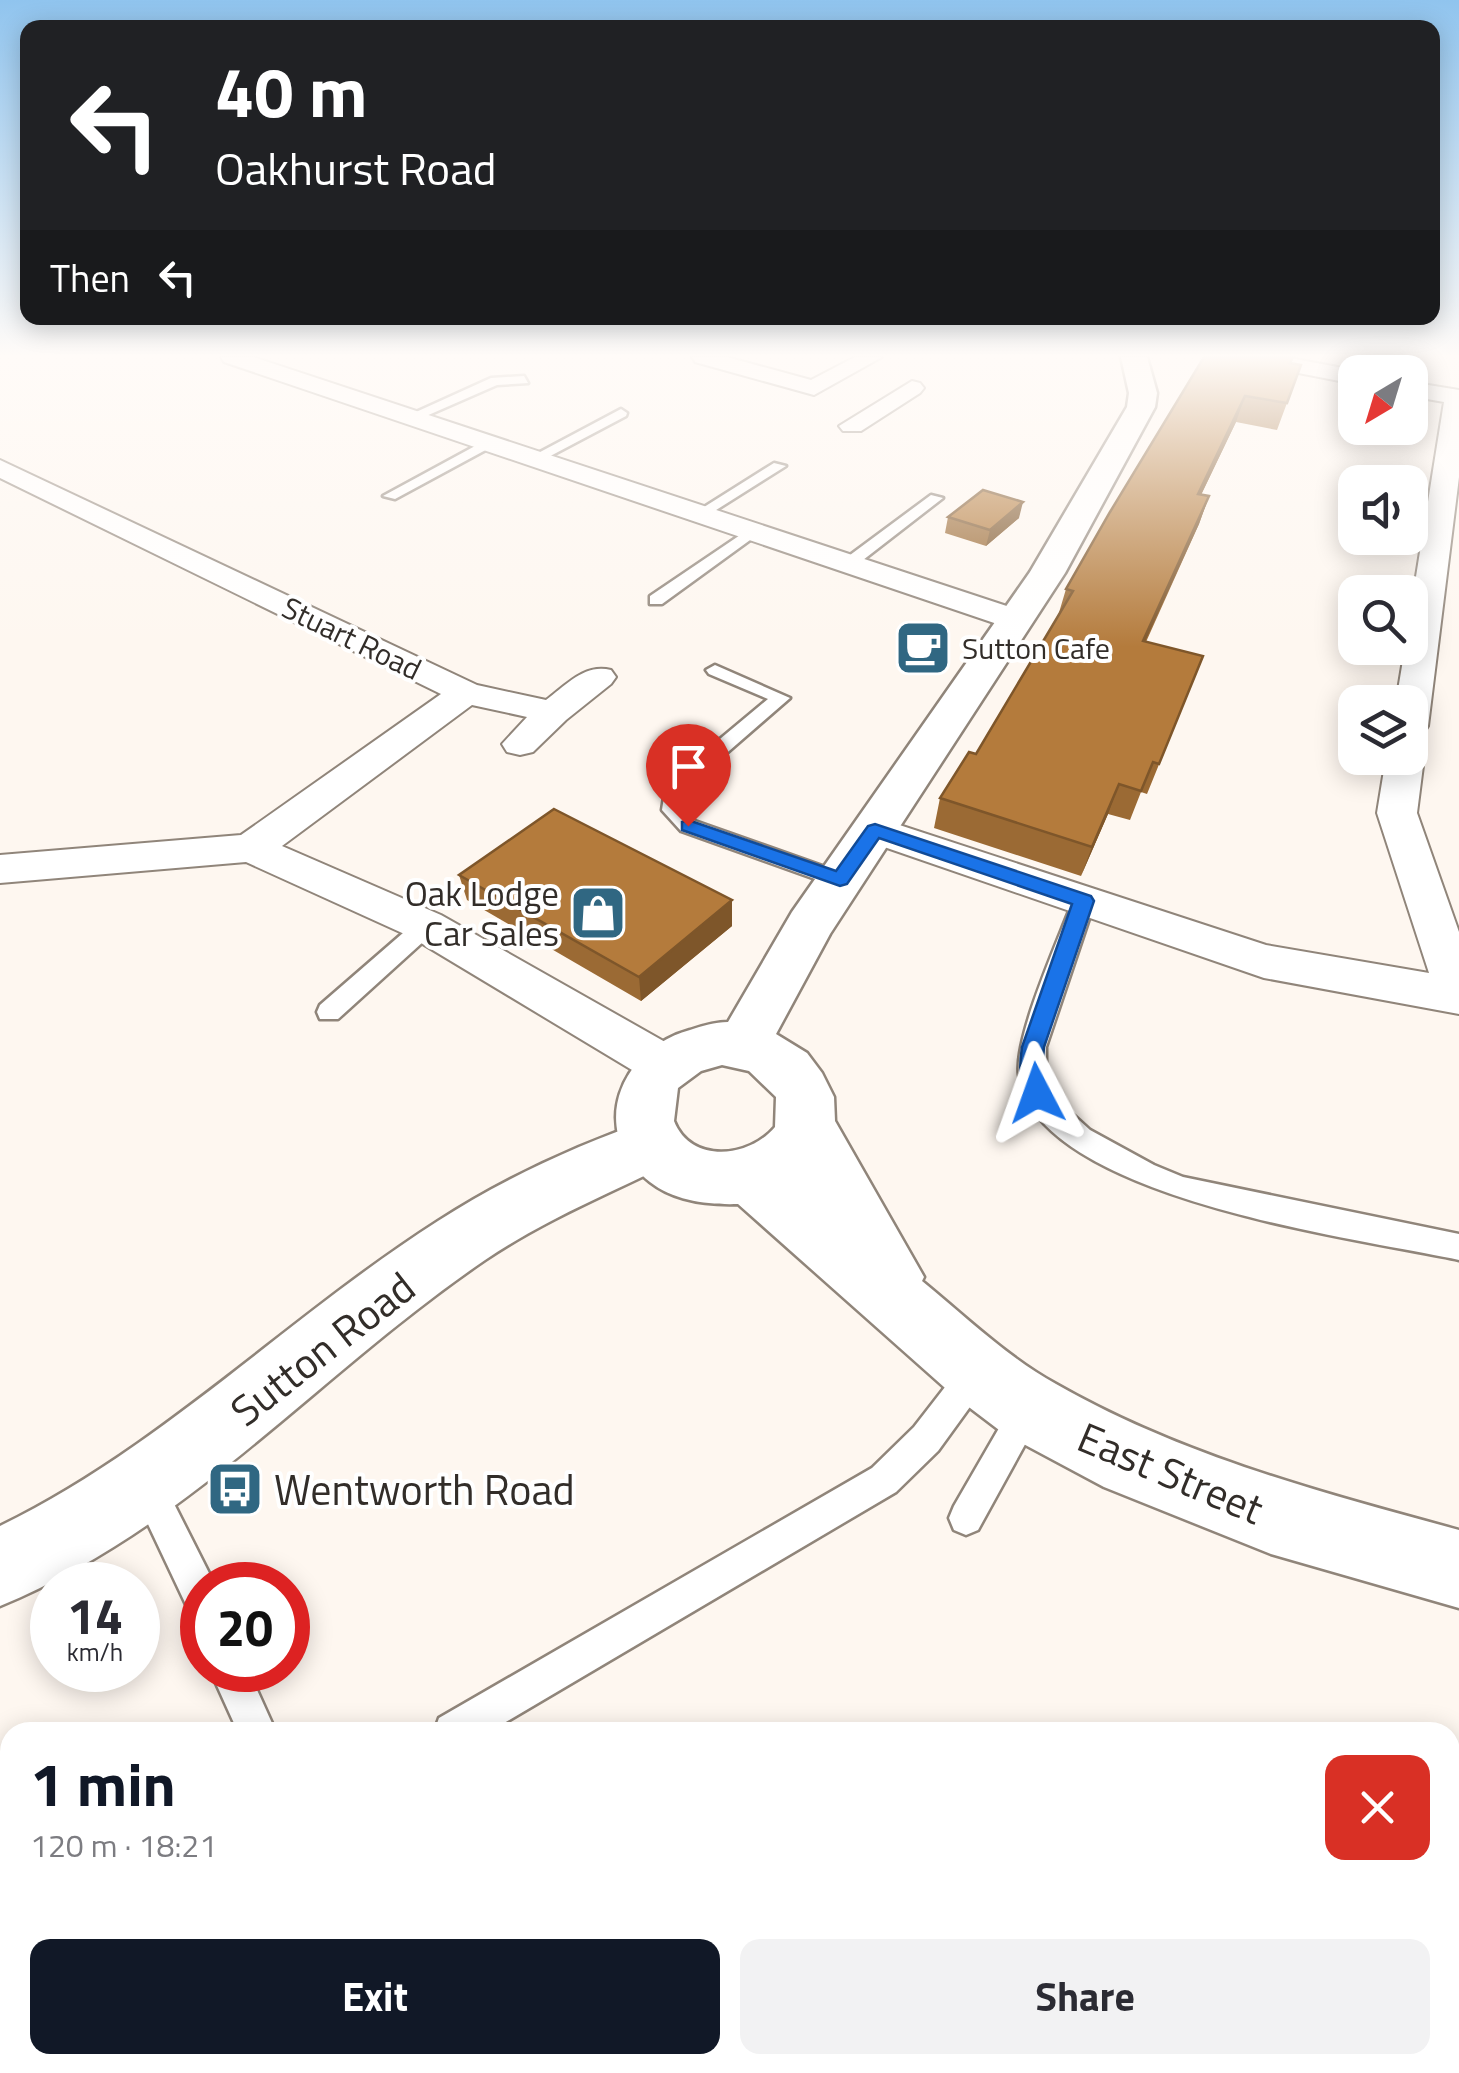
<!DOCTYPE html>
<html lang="en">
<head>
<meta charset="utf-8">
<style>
  :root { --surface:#fff; --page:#f2f2f3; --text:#2b2b33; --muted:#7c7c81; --accent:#111827 }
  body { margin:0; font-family:"Titillium Web",sans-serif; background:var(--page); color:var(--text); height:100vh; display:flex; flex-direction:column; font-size:38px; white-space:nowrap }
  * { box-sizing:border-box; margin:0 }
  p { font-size:32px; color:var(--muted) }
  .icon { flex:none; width:55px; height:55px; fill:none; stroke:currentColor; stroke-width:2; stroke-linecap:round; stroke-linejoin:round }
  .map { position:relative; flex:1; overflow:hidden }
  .sheet { position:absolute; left:0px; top:1722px; width:1460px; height:352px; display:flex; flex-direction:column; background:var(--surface); border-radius:30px 30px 0 0; box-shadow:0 5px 25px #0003 }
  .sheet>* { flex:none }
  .top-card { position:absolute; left:20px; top:20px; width:1420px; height:305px; border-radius:20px; box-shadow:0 5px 25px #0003; background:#202124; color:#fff; overflow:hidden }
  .needle { width:65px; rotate:218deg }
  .buttons { position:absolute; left:1338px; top:355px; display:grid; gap:20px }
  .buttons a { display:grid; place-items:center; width:90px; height:90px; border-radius:20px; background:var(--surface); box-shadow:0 5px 25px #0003; font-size:50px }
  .speed { position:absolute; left:30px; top:1562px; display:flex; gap:20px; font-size:50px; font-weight:700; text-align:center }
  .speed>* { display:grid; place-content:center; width:130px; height:130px; border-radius:50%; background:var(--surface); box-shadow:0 5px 25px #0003; line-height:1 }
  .speed small { font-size:25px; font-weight:400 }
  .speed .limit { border:15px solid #d22; background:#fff; color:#111 }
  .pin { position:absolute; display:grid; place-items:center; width:85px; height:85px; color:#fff; margin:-102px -42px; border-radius:50% 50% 50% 0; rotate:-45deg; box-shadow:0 0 10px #0007 }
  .pin .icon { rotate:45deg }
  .me { position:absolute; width:110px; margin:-55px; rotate:356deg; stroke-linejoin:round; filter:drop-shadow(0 0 8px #0008) }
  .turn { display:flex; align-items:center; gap:35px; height:210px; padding:0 30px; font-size:45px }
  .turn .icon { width:130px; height:130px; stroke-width:2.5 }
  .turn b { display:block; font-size:70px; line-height:85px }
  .then { display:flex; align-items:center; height:95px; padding:0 30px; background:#0003; gap:20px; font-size:38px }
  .round { display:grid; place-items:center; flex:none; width:105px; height:105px; border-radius:20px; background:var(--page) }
  .summary { display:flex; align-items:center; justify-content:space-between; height:170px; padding:0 30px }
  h1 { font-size:60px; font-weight:700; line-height:75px; color:var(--accent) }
  .primary-button { display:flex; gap:20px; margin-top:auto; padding:20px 30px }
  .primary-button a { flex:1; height:115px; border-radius:20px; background:var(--accent); color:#fff; font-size:40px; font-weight:700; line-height:115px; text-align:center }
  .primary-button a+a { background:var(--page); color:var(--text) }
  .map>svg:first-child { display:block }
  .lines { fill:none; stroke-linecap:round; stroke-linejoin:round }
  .service-casing { stroke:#90857a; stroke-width:5 }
  .minor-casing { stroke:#90857a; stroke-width:4 }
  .tertiary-casing { stroke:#90857a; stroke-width:5 }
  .secondary-casing { stroke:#90857a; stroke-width:5 }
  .service { fill:#fff; fill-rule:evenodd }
  .minor { fill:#fff; fill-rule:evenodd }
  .tertiary { fill:#fff; fill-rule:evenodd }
  .secondary { fill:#fff; fill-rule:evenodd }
  .wall { fill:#9b6a34 }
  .shaded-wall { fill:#7e562a }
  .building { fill:#b47b3c; stroke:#7e562a; stroke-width:2.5 }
  .route { fill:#1a73e8; stroke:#114b97; stroke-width:2.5 }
  .labels { text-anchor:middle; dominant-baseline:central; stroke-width:8; stroke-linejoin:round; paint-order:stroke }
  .far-street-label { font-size:30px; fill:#322d29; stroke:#fff }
  .far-poi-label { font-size:30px; fill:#322d29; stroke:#fff; text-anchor:start }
  .poi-label { font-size:35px; fill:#322d29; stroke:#fff; text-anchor:end }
  .near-street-label { font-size:42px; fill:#322d29; stroke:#fff }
  .near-poi-label { font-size:42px; fill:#322d29; stroke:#fff; text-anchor:start }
</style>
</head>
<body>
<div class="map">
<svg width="1459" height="2073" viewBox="0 0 1459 2073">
  <rect width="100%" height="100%" fill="#fef7f0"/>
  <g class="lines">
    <g class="service-casing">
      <path id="service" d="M 524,376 L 528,383 L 497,385 L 417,420 L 405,417 L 491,378 Z
        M 621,409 L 627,413 L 626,416 L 539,462 L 527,459 Z
        M 488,439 L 493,440 L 493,446 L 395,499 L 383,496 Z
        M 774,463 L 786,466 L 705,517 L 693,514 Z
        M 931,495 L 943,498 L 854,567 L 842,567 L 842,561 Z
        M 752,527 L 757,529 L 757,535 L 662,604 L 650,604 L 650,596 Z
        M 715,665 L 790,698 L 683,791 L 682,808 L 695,821 L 848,875 L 851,880 L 848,885 L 832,885 L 681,831 L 662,810 L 666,784 L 768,699 L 709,674 L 706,670 Z
        M 1084,893 L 1095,901 L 1046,1047 L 1046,1081 L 1057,1100 L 1090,1130 L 1154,1165 L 1183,1177 L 1459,1234 L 1459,1260 C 1361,1239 1035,1198 1019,1075 C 1014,1037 1058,941 1073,901 Z
        M 426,918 L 437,926 L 434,932 L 338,1019 L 320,1019 L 317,1012 L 320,1005 L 418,920 Z
        M 977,1355 L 988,1360 L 993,1371 L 988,1382 L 938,1451 L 896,1492 L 489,1732 L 434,1732 L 439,1718 L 872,1468 L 914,1427 L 966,1360 Z
        M 1028,1392 L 1039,1397 L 1044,1408 L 1039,1419 L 978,1530 L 966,1535 L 954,1530 L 949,1518 L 954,1506 L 1017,1397 Z
        M 147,1469 L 159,1474 L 215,1585 L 202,1585 L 202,1616 L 189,1611 L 130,1486 L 135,1474 Z
        M 210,1670 L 248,1670 L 276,1732 L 238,1732 Z"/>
    </g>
    <g class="minor-casing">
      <path id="minor" d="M 221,357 L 253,357 L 1028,613 L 1033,620 L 1028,627 L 1006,627 L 224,362 Z
        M 692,357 L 727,357 L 811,380 L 855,357 L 882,357 L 814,395 L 695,362 Z
        M 1241,357 L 1285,357 L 1364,372 L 1355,372 L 1355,384 L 1252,364 Z
        M 912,381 L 920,383 L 924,388 L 920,393 L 861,431 L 843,431 L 839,426 Z
        M 1410,382 L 1459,390 L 1459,477 L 1428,726 L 1423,734 L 1410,737 L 1410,702 L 1396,702 L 1405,648 L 1410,648 L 1410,614 L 1444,402 L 1410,396 Z
        M 0,460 L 477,685 L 546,700 C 566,685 585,663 611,670 L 616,677 L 611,684 L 566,720 L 533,752 L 520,755 L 507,752 L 502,744 L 527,717 L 472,705 L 282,846 L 441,915 L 681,1051 L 688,1065 L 681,1079 L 664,1085 L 647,1079 L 411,937 L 246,862 L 0,883 L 0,855 L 241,835 L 441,694 L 0,478 Z
        M 1410,748 L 1418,750 L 1424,758 L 1417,813 L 1459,932 L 1459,1014 L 1264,978 L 861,839 L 855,830 L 861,821 L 875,817 L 1266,945 L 1429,973 L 1377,813 L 1386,758 L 1410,758 Z
        M 0,2002 L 10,2006 L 10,2065 L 48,2065 L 51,2073 L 0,2073 Z"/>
    </g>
    <g class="tertiary-casing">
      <path id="tertiary" d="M 652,1119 L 673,1126 L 682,1144 L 673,1162 C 610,1193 544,1220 485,1260 C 319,1373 191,1527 0,1606 L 0,1526 C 162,1447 288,1317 438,1221 C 503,1179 579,1144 652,1119 Z"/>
    </g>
    <g class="secondary-casing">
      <path id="secondary" d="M 1121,357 L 1147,357 L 1157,393 L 1155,407 L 1065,573 L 830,934 L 776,1034 L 807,1053 L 822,1073 L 834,1097 L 835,1121 L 924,1277 L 922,1281 C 965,1316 1007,1357 1056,1384 C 1182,1456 1320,1492 1459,1530 L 1459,1608 L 1271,1554 L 1104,1487 L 1003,1433 L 953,1395 L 738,1204 C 709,1205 674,1201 650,1182 C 586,1131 620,1049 690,1030 C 702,1026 715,1022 728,1022 L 792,912 L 1030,572 L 1127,407 L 1129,393 ZM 722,1065 L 749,1071 L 776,1097 L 775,1127 C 749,1158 691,1164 674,1121 L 678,1088 L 701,1071 Z"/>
    </g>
    <use href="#service" class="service"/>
    <use href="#minor" class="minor"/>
    <use href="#tertiary" class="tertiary"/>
    <use href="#secondary" class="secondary"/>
  </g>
  <path class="wall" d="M 1204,357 L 1301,365 L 1277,430 L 1236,422 L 1201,495 L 1209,496 L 1199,524 L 1146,642 L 1203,656 L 1147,794 L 1141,792 L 1130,820 L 1108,814 L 1081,876 L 934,828 L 940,798 L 976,754 L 1058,616 L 1066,589 Z
    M 948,517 L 1019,518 L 986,546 L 945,533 Z
    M 459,875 L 732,926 L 641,1001 L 467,900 Z"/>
  <path class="shaded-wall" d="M 1245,396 L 1236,422 L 1188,522 L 1198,494 Z
    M 1209,496 L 1199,524 L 1132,670 L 1143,641 Z
    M 1023,502 L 1019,518 L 986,546 L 990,530 Z
    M 1119,784 L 1108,814 L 1081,876 L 1092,847 Z
    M 732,900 L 732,926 L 641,1001 L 639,977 Z"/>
  <path class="building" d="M 1204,357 L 1293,357 L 1290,363 L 1301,365 L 1287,403 L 1245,396 L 1198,494 L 1209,496 L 1143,641 L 1203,656 L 1159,764 L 1153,762 L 1141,791 L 1119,784 L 1092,847 L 940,798 L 969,752 L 976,754 L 1073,591 L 1066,589 L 1110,512 Z
    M 983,490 L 1023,502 L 990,530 L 948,517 Z
    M 554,809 L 732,900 L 639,977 L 459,875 Z"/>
  <linearGradient id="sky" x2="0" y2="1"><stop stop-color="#90c4ee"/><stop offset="0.55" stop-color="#fffbf8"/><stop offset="1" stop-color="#fffbf8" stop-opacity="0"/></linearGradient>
  <rect width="1459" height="647" fill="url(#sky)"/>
  <path class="route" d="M 688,820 L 836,871 L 868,826 L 875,824 L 1091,896 L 1094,901 L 1044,1047 L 1042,1071 L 1049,1093 L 1045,1100 L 1029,1100 C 1019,1081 1019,1067 1022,1047 L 1072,904 L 879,838 L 847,884 L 840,886 L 682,830 L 682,822 Z"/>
  <defs>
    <g id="cafe-square" transform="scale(2.875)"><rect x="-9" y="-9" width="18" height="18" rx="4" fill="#306782" stroke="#fff"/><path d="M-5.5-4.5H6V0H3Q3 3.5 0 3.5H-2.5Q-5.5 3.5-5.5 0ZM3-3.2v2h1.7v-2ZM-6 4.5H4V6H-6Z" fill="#fff"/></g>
    <g id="shop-square" transform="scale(2.875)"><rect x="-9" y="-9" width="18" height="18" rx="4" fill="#306782" stroke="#fff"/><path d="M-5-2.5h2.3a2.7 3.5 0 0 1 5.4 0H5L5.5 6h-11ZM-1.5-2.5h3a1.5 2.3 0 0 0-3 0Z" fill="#fff"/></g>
    <g id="bus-square" transform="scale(2.875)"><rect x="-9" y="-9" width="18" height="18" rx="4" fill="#306782" stroke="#fff"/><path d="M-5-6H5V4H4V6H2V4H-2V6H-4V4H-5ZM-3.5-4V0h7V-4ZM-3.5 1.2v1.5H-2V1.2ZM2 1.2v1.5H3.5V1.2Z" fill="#fff"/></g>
  </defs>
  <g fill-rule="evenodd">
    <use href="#cafe-square" x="923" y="648"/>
    <use href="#shop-square" x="598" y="913"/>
    <use href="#bus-square" x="235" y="1489"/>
  </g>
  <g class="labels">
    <g class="far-street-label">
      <text transform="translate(352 638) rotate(26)">Stuart Road</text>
    </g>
    <g class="far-poi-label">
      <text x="962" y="648">Sutton Cafe</text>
    </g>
    <g class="poi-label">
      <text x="559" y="893">Oak Lodge<tspan x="559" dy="40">Car Sales</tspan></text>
    </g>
    <g class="near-street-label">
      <text transform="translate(322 1348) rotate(-38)">Sutton Road</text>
      <text transform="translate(1171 1472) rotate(23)">East Street</text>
    </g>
    <g class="near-poi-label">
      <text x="274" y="1489">Wentworth Road</text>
    </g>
  </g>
</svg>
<div class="buttons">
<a><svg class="needle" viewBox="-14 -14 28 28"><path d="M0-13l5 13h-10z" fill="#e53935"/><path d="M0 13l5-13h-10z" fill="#7c7c81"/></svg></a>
<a><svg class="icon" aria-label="sound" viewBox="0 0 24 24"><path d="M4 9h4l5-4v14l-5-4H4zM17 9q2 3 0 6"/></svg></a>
<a><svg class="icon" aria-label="search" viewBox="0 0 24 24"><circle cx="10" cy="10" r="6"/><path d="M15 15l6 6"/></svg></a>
<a><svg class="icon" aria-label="layers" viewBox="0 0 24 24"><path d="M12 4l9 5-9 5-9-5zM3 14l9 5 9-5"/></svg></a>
</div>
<div class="speed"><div>14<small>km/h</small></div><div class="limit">20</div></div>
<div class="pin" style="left:688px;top:826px;background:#d93025"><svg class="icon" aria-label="arrive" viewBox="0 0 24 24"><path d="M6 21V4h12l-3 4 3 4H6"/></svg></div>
<svg class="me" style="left:1037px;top:1093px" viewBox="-20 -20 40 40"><path d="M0-17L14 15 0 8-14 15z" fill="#1a73e8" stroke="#fff" stroke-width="4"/></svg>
<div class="top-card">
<div class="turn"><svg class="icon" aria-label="left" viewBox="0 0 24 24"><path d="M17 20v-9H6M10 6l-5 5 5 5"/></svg><div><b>40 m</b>Oakhurst Road</div></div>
<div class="then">Then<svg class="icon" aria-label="left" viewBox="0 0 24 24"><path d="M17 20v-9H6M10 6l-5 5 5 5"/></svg></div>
</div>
<section class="sheet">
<div class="summary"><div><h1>1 min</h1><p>120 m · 18:21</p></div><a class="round" style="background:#d93025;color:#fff"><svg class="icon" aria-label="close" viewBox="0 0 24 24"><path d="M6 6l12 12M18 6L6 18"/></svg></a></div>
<div class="primary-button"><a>Exit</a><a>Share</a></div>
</section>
</div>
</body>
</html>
